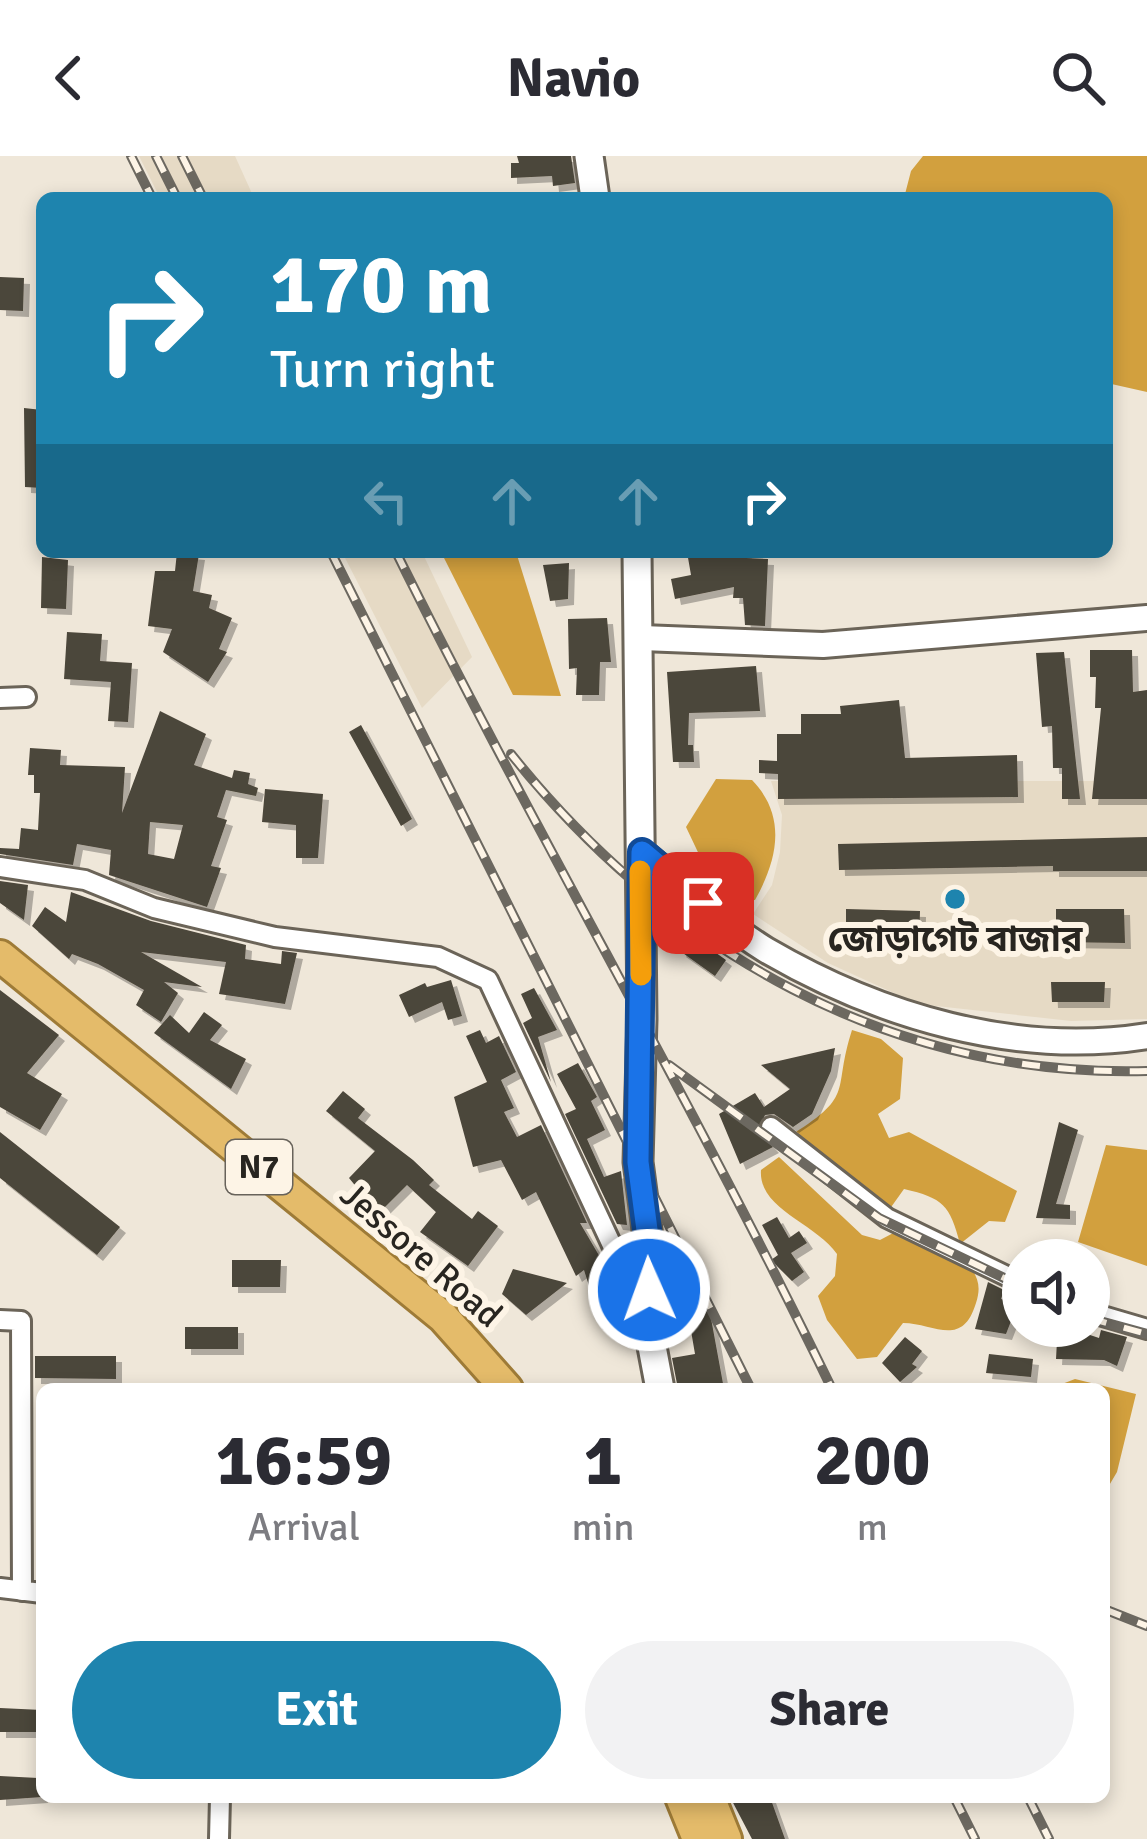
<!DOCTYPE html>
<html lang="en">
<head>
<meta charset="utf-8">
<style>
  :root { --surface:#fff; --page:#f2f2f3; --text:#2b2b33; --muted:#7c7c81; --accent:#1e84ae }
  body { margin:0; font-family:Signika,"Noto Sans Bengali",sans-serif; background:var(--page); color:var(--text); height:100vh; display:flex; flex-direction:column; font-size:45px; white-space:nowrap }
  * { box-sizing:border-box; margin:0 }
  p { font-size:39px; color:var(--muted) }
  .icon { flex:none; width:66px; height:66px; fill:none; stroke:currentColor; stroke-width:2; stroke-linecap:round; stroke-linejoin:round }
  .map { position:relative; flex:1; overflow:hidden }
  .panel { position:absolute; left:36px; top:1227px; width:1074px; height:420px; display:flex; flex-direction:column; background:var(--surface); border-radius:18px; box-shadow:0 6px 18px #0003 }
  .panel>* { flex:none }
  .top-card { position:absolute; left:36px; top:36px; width:1077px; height:366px; border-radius:18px; box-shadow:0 6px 18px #0003; background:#1e84ae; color:#fff; overflow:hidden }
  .tools { position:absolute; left:1002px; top:1083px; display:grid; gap:24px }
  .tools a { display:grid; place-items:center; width:108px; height:108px; border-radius:50%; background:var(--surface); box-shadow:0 6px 18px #0003; font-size:60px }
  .pin { position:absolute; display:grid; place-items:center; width:102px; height:102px; color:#fff; margin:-51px; border-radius:24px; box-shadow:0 6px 18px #0006 }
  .me { position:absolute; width:132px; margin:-66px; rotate:358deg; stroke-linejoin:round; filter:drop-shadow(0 0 9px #0008) }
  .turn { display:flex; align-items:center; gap:42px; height:252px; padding:0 36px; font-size:54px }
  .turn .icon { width:156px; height:156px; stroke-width:2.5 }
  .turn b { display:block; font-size:84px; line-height:102px }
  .lanes { display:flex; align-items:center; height:114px; padding:0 36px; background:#0003; justify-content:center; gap:60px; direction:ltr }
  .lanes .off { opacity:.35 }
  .eta { display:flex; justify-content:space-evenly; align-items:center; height:204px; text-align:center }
  .eta b { font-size:72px; font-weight:700; line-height:84px }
  .button { display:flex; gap:24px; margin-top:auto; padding:24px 36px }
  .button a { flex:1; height:138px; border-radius:72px; background:var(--accent); color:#fff; font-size:48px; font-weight:700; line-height:138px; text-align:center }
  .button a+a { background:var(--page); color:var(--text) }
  header { display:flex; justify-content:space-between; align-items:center; height:156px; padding:0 36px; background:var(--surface); font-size:54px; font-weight:700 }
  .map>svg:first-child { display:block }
  .built { fill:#e6dac5 }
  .water { fill:#d2a03e }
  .building { fill:#4c463a; fill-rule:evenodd; filter:url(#shadow) }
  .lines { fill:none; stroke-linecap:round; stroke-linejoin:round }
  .minor-casing { stroke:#6b6458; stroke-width:24 }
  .tertiary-casing { stroke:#6b6458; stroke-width:30 }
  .secondary-casing { stroke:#6b6458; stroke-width:33 }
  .trunk-casing { stroke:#9e7b37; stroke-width:36 }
  .minor { stroke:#fff; stroke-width:18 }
  .tertiary { stroke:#fff; stroke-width:24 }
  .secondary { stroke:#fff; stroke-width:27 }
  .trunk { stroke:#e4bb6a; stroke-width:30 }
  .rail-casing { stroke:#6c6860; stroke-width:10 }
  .rail { stroke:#fdf4e6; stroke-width:6; stroke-dasharray:18; stroke-linecap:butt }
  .route-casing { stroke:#114b97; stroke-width:30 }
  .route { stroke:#1a73e8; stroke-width:21 }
  .slow { stroke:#f59e0b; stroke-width:21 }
  .poi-dot { fill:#1e84ae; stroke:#fdf4e6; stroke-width:4.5 }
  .labels { text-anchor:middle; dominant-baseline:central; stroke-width:12; stroke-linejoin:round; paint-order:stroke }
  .shield { fill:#fdf4e6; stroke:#68635b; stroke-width:3 }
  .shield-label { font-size:33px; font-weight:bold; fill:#282520 }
  .poi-label { font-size:36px; font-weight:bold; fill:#282520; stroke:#fdf4e6 }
  .street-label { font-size:36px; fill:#282520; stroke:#fdf4e6 }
</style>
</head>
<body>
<header><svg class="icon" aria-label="back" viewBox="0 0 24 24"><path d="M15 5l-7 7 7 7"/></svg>Navio<svg class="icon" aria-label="search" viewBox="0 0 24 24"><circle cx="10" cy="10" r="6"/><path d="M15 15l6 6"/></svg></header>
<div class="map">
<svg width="1147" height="1683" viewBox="0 0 1147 1683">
  <defs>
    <filter id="shadow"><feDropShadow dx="6" dy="6" stdDeviation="0" flood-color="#0004"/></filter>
  </defs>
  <rect width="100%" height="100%" fill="#efe7d9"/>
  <path class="built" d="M 139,0 L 235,0 L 254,42 L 160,42 Z
    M 342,396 L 422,396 L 472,501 L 422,552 Z
    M 771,625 L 1147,625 L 1147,863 L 1071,865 L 918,848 L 828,807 L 753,758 L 772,729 L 780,696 L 782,659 Z"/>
  <path class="water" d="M 923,0 L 1147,0 L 1147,236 L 1107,227 L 1107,42 L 904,42 L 911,15 Z
    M 441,396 L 516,396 L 561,540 L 513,539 Z
    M 716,623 L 752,624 C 787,660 778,703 755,744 L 743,745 L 705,711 L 686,671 Z
    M 852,874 L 881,883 L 903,902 L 900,943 L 878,958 L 889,982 L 909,976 L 1017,1035 L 1005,1066 L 989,1065 L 960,1088 C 950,1049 943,1042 904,1033 L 889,1054 L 793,978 C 856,938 832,936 852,874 Z
    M 1106,989 L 1147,994 L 1147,1110 L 1078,1086 Z
    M 779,1001 L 862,1079 L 880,1084 L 899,1074 L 968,1109 C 979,1121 981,1132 976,1147 C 962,1193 934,1167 903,1167 L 877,1201 L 857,1203 L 827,1164 L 818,1140 L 835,1120 L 837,1098 C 816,1067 758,1053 761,1014 Z
    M 1075,1223 L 1136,1238 L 1117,1316 L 1104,1338 L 1104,1233 L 1049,1233 Z"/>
  <path class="building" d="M 517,0 L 571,0 L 575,27 L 553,30 L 552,20 L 511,22 L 511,7 L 519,7 Z
    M 0,121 L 24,122 L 23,155 L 0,154 Z
    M 24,252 L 42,254 L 42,332 L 25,331 Z
    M 177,396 L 199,398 L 193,435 L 212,439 L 209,452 L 232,462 L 219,493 L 227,496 L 208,526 L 163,496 L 172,473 L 148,470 L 155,415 L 175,415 Z
    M 687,396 L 732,401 L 732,396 L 746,396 L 746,402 L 768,403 L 765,470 L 745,469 L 743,442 L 733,442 L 734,431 L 675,443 L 671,423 L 691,419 Z
    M 42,401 L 68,404 L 66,453 L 41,452 Z
    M 569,407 L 568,443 L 550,445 L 543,409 Z
    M 607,462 L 611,506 L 600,506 L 599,539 L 576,539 L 577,512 L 569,513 L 568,463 Z
    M 67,476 L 102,478 L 100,505 L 132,507 L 128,566 L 108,565 L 111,526 L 64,523 Z
    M 1090,494 L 1132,494 L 1133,536 L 1147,534 L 1147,643 L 1092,643 L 1101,552 L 1095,552 L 1096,521 L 1090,521 Z
    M 1064,496 L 1074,589 L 1080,643 L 1062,643 L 1062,612 L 1053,612 L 1052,570 L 1042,571 L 1036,497 Z
    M 756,510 L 760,555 L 689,557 L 688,589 L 693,589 L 694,606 L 673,606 L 667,516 Z
    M 899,544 L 905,602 L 1017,599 L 1018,641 L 778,643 L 778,618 L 759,617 L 759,604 L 777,605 L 777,578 L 801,578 L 801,558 L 841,558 L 840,550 Z
    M 160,555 L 206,578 L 194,609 L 232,622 L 234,614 L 250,617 L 248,628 L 258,632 L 256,640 L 226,634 L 217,661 L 227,664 L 211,710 L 221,712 L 207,751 L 109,719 L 111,694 L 77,688 L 73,709 L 0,698 L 0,692 L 19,693 L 21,672 L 38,674 L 40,637 L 34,637 L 34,619 L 28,619 L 30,592 L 61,594 L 60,609 L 125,611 L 122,657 ZM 150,666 L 183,669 L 174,703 L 148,698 Z
    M 361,569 L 412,663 L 401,670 L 349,576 Z
    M 265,633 L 323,638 L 318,702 L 296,702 L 296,669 L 262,666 Z
    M 1147,681 L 1147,715 L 1053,715 L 1053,710 L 839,714 L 838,688 Z
    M 0,725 L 28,729 L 24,764 L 0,747 Z
    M 71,736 L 151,765 L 246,789 L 245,803 L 281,808 L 282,795 L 297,797 L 285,848 L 219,838 L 226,806 L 141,796 L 202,831 L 164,826 L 178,837 L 161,866 L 136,849 L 144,834 L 98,808 L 72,798 L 69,803 L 32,770 L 45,751 L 66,766 Z
    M 846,753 L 920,755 L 919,791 L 846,790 Z
    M 1056,753 L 1124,753 L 1125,787 L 1056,786 Z
    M 691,779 L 726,804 L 715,820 L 680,795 Z
    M 451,824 L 462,860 L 448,864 L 442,846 L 409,861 L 399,839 L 425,827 L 427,831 Z
    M 1051,826 L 1105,826 L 1104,846 L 1052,846 Z
    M 534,832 L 557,874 L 538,881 L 551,926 L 523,867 L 532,862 L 521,838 Z
    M 0,834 L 59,879 L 27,917 L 62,938 L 40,974 L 0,951 Z
    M 204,856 L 222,869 L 210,884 L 246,903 L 231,933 L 154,877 L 170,859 L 189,877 Z
    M 480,874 L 486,887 L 499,880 L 516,916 L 501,924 L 514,952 L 504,956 L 517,981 L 541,969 L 587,1067 L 580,1067 L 614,1125 L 626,1166 L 603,1174 L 584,1114 L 576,1120 L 536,1036 L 522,1044 L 501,1004 L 473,1011 L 454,941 L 487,926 L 466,880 Z
    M 835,892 L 831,915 L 812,958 L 793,971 L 774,958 L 765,959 L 758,975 L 773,991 L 740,1008 L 719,958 L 755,937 L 764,951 L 790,933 L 761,909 Z
    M 578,907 L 597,941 L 591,945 L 605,974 L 587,983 L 604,1021 L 621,1015 L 627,1069 L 617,1068 L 565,958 L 576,953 L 557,918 Z
    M 343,935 L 365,953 L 358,962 L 413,1004 L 434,1024 L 429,1029 L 472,1063 L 478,1055 L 498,1070 L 468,1110 L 420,1076 L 436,1056 L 407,1029 L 374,1062 L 352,1038 L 358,1033 L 349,1022 L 375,995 L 326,955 Z
    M 1059,966 L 1078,974 L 1056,1048 L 1070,1049 L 1070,1063 L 1036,1062 Z
    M 0,976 L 120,1071 L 97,1099 L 0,1022 Z
    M 777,1061 L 789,1082 L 799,1075 L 807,1087 L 791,1097 L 804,1116 L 792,1125 L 771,1104 L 778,1099 L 762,1069 Z
    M 232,1104 L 281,1104 L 280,1131 L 232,1131 Z
    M 513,1113 L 567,1127 L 526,1159 L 502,1138 Z
    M 682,1122 L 698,1147 L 708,1146 L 724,1233 L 678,1233 L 672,1202 L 695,1198 Z
    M 988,1126 L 1004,1134 L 1001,1143 L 1018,1147 L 1006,1178 L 975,1173 Z
    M 185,1171 L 238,1171 L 238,1193 L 185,1193 Z
    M 1075,1174 L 1099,1182 L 1101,1174 L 1127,1181 L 1117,1210 L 1104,1204 L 1056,1203 L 1057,1185 L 1071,1186 Z
    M 905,1181 L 922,1195 L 912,1208 L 917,1211 L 900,1226 L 882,1207 Z
    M 989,1198 L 1033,1203 L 1031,1221 L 986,1217 Z
    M 35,1200 L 116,1200 L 116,1223 L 35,1222 Z
    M 0,1552 L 42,1554 L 42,1576 L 0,1576 Z
    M 0,1620 L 38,1622 L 42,1641 L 0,1644 Z
    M 730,1641 L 770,1641 L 785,1683 L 752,1683 Z"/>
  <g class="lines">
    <g class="minor-casing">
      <path id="minor" d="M 0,542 L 26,541
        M 0,711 L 85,724 L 154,752 L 275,781 L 438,801 L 488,824 L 646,1162
        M 771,971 L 887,1062 L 1023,1128
        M 1089,1156 L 1147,1173
        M 0,1164 L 21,1165 L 22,1435
        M 0,1432 L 42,1437
        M 219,1683 L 220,1641"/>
    </g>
    <g class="tertiary-casing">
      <path id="tertiary" d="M 642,482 L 823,489 L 1147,462
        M 642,696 C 682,729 722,767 766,794 C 879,860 1016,901 1147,880"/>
    </g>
    <g class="secondary-casing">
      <path id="secondary" d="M 589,0 L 595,42
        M 637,396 L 642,863 L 638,1006 L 651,1104 L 647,1164 L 660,1233"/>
    </g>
    <g class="trunk-casing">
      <path id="trunk" d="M 0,800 L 443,1161 L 507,1233
        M 681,1641 L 698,1683
        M 709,1641 L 726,1683"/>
    </g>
    <use href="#minor" class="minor"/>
    <use href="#tertiary" class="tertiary"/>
    <use href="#secondary" class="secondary"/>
    <use href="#trunk" class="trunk"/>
    <g class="rail-casing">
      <path id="rail" d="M 131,0 L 152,42
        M 156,0 L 177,42
        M 182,0 L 203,42
        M 331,396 L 751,1233
        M 396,396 C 536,678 695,950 832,1233
        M 511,598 C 669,795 890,922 1147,915
        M 669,909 L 879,1062 L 1023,1131
        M 1089,1162 L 1147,1178
        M 1104,1453 L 1147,1470
        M 954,1641 L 975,1683
        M 1028,1641 L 1049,1683"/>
    </g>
    <use href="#rail" class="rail"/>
  </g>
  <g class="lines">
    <g class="route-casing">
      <path id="route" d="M 649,1134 L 651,1104 L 638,1006 L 642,696 L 703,747"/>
    </g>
    <use href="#route" class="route"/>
    <path class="slow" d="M 640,715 L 641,819"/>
  </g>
  <circle class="poi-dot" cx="955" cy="743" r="12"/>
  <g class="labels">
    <rect class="shield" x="226" y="984" width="66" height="54" rx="9"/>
    <g class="shield-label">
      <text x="259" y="1011">N7</text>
    </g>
    <g class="poi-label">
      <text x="955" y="783">জোড়াগেট বাজার</text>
    </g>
    <g class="street-label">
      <text transform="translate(421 1099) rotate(41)">Jessore Road</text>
    </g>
  </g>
</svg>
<div class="tools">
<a><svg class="icon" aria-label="sound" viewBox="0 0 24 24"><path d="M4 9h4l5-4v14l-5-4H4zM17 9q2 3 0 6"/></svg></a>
</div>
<div class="pin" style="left:703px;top:747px;background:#d93025"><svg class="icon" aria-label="arrive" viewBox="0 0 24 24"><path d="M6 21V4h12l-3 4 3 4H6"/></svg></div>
<svg class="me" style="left:649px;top:1134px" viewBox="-20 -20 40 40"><circle r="17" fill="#1a73e8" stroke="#fff" stroke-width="3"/><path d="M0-11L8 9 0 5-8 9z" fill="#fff"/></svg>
<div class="top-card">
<div class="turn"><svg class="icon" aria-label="right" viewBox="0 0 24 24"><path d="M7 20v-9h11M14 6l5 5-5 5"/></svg><div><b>170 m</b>Turn right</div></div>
<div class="lanes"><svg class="icon off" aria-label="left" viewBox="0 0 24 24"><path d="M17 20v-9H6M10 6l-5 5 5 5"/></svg><svg class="icon off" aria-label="ahead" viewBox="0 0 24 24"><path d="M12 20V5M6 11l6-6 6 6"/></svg><svg class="icon off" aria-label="ahead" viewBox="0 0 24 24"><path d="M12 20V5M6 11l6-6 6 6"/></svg><svg class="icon" aria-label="right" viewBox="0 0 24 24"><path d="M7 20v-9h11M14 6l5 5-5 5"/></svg></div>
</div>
<section class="panel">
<div class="eta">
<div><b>16:59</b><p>Arrival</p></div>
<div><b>1</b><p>min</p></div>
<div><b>200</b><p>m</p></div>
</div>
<div class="button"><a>Exit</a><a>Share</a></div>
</section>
</div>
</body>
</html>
